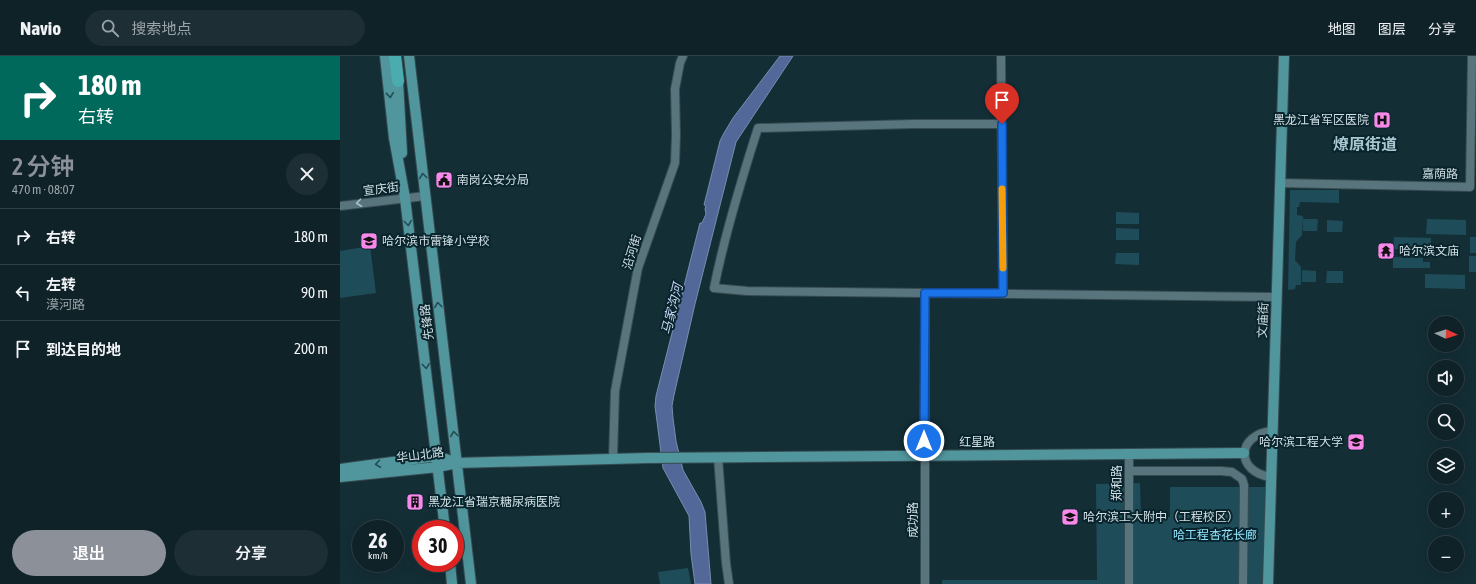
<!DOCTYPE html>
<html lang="zh">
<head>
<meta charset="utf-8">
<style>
  :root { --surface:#0f2228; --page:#1d2f34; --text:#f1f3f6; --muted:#9ba4a8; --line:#2f3f45; --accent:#8c9099 }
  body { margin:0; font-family:"Asap Condensed","Noto Sans SC",sans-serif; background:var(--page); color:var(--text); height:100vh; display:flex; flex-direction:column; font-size:15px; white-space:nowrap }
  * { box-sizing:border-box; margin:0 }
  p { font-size:13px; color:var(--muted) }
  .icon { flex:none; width:22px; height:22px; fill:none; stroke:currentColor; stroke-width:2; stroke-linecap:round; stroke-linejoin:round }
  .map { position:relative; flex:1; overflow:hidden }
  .details { display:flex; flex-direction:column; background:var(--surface); width:340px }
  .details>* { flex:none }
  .hud { background:#00695c; color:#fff; overflow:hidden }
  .needle { width:26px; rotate:93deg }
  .fabs { position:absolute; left:1088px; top:260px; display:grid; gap:8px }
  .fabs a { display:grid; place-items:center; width:36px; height:36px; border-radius:50%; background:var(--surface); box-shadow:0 4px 16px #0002,0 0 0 1px var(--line); font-size:20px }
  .speed { position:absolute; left:12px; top:464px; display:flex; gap:8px; font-size:20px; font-weight:700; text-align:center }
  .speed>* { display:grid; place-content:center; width:52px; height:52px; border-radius:50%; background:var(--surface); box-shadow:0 4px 16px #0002,0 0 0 1px var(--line); line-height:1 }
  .speed small { font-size:10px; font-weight:400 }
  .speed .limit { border:6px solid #d22; background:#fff; color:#111 }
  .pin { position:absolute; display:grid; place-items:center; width:34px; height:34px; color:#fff; margin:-41px -17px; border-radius:50% 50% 50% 0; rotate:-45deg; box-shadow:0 0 4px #0007 }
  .pin .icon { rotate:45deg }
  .me { position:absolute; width:44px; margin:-22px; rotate:0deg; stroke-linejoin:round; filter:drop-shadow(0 0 3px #0008) }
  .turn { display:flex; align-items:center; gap:14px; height:84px; padding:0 12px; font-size:18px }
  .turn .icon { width:52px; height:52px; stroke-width:2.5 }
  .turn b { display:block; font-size:28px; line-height:34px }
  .round { display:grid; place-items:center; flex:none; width:42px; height:42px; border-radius:21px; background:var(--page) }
  .headline { display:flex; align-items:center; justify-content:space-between; height:68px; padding:0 12px }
  h1 { font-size:24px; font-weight:600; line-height:30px; color:var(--accent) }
  .button { display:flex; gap:8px; margin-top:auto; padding:8px 12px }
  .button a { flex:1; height:46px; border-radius:24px; background:var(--accent); color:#fff; font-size:16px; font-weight:600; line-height:46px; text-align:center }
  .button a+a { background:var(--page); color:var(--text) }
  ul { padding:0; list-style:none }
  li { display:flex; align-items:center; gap:12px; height:56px; padding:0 12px; border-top:1px solid var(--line) }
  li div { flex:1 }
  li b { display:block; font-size:15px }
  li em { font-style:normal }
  header { display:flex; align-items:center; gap:24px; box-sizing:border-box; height:56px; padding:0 20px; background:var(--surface); border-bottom:1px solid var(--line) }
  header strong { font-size:19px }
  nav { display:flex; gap:22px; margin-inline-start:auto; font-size:14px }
  .search { width:280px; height:36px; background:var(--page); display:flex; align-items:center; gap:10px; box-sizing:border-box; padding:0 14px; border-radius:22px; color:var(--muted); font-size:15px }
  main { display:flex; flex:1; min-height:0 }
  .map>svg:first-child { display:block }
  .green { fill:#1f4c59 }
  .water { fill:#526898; stroke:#788caf }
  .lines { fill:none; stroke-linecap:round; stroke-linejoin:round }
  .minor-casing { stroke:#364b51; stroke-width:10 }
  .major-casing { stroke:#364b51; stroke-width:12 }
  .highway-casing { stroke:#364b51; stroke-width:14 }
  .minor { stroke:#58747d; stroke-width:8 }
  .major { stroke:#50969c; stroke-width:10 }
  .highway { stroke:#4bacb0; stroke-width:12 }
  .oneway { stroke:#224c53 }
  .oneway2 { stroke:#adc0c6 }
  .route-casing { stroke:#114b97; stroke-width:10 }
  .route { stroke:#1a73e8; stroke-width:7 }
  .slow { stroke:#f59e0b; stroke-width:7 }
  .labels { text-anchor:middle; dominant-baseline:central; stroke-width:4; stroke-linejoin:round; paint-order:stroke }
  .poi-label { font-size:12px; fill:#d1e0e5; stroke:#09242c; text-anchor:start }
  .street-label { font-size:12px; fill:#d1e0e5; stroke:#09242c }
  .park-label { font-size:12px; fill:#8fe3fe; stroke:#09242c }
  .water-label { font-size:13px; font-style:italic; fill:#c7d6f4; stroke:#09242c }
  .district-label { font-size:16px; font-weight:bold; fill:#a9c7d1; stroke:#09242c }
</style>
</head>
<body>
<header>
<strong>Navio</strong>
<div class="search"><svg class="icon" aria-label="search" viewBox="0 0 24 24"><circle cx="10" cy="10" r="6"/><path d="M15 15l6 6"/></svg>搜索地点</div>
<nav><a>地图</a><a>图层</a><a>分享</a></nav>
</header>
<main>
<section class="details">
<div class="hud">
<div class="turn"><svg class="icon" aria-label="right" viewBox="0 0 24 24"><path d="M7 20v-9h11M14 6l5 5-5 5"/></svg><div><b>180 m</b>右转</div></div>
</div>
<div class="headline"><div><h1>2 分钟</h1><p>470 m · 08:07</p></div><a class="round"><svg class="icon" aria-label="close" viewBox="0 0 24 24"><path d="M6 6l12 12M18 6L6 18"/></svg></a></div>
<ul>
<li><svg class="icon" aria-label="right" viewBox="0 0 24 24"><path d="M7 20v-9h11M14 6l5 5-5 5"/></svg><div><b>右转</b></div><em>180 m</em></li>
<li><svg class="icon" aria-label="left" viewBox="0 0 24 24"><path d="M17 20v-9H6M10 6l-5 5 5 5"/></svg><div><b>左转</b><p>漠河路</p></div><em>90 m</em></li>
<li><svg class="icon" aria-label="arrive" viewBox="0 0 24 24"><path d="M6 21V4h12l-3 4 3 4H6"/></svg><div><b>到达目的地</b></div><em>200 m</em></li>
</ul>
<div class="button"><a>退出</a><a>分享</a></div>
</section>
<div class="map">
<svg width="1136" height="528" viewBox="0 0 1136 528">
  <rect width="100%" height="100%" fill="#142e36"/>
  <path class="green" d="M 950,134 L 999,134 L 999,147 L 960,146 L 959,151 L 957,151 L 957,159 L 963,160 L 962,179 L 956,186 L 955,204 L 961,211 L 961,229 L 956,229 L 955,233 L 948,234 Z
    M 776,156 L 799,157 L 799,168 L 776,168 Z
    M 963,163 L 978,163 L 977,175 L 963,175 Z
    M 1087,163 L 1126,164 L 1126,179 L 1086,178 Z
    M 987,164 L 1003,165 L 1002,176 L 987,176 Z
    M 776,172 L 799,173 L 799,184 L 776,184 Z
    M 1054,181 L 1091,182 L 1091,189 L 1083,189 L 1083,193 L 1053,193 Z
    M 1130,181 L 1136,181 L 1136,197 L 1130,197 Z
    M 30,190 L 36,237 L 0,242 L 0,195 Z
    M 776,197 L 799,197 L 799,209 L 775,208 Z
    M 1129,200 L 1136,200 L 1136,216 L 1129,216 Z
    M 1053,201 L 1083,202 L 1083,206 L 1090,206 L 1090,212 L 1053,212 Z
    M 962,214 L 976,215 L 976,226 L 962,226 Z
    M 987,215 L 1003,215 L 1003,227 L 986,227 Z
    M 1085,218 L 1125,219 L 1125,233 L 1085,232 Z
    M 800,427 L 801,462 L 830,461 L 830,431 L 925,431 L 924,528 L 602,528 L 602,524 L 757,524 L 756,428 Z
    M 348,512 L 351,528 L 320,528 L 318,516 Z"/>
  <path class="water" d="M 440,0 L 453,0 L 396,86 L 355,248 L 334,339 L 332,350 L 333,362 L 336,385 L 343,414 L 361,446 L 365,456 L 371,528 L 355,528 L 351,498 L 349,460 L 323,412 L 315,350 L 316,340 L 360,167 L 362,167 L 366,158 L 365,153 L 366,150 L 364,149 L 380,85 L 384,77 L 393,62 Z"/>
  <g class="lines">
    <g class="minor-casing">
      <path id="minor" d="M 661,0 L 663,237
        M 662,68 L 574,68 L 418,72 C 401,125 385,177 374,232 L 407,235 L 937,241
        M 940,127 L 1130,131 L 1132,0
        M 0,150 L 85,140
        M 585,237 L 585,528
        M 789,398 L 789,528
        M 378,401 L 386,507 L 389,528
        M 273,402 L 275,335 L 298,212 L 335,107 L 336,79 L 335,33 L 340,7 L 343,0
        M 789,415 L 881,415 L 892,416 L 902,423 L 904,429 L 903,528
        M 931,421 C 895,416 896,378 933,375"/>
    </g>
    <g class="major-casing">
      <path id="major" d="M 45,0 L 54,82 L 65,142 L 105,473
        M 69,0 L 131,528
        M 58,25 L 62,97
        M 0,413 L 97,400 L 117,407
        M 0,421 L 98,411 L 117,407 L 307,402 L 904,397
        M 110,507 L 112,528
        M 928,528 L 944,0"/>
    </g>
    <g class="highway-casing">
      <path id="highway" d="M 55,0 L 58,25"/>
    </g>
    <use href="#minor" class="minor"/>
    <use href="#major" class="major"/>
    <use href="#highway" class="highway"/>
  </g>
  <defs><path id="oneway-chevron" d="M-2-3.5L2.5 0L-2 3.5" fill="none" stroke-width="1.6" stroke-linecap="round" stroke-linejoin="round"/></defs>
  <g class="oneway">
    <use href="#oneway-chevron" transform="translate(50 39) rotate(84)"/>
    <use href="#oneway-chevron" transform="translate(83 120) rotate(-97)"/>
    <use href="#oneway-chevron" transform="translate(68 167) rotate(83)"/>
    <use href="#oneway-chevron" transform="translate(98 249) rotate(-97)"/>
    <use href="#oneway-chevron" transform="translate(86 310) rotate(83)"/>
    <use href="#oneway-chevron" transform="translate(114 378) rotate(-97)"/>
    <use href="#oneway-chevron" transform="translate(38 408) rotate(172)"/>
  </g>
  <use class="oneway2" href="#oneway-chevron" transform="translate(19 147) rotate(173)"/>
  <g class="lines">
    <g class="route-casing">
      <path id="route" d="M 584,385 L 585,237 L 663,237 L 662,68"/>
    </g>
    <use href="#route" class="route"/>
    <path class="slow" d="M 662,133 L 663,212"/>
  </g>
  <defs>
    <g id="hospital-square" transform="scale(0.9)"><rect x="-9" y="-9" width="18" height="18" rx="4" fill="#f888e9" stroke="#09242c"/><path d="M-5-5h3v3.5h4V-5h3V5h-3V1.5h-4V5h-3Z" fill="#111"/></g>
    <g id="civic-square" transform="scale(0.9)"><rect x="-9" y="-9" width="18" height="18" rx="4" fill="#f888e9" stroke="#09242c"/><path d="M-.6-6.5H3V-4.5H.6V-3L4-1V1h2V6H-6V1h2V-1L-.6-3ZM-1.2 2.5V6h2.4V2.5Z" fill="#111"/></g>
    <g id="school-square" transform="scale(0.9)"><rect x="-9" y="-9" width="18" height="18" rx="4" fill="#f888e9" stroke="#09242c"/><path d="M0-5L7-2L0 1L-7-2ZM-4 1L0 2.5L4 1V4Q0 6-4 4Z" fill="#111"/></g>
    <g id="temple-square" transform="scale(0.9)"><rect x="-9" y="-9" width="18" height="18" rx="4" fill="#f888e9" stroke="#09242c"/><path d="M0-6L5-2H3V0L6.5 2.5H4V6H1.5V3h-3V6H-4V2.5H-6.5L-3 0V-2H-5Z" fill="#111"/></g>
    <g id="university-square" transform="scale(0.9)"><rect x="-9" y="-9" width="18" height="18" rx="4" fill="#f888e9" stroke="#09242c"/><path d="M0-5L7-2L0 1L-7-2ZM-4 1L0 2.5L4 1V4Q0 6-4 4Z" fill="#111"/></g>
    <g id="building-square" transform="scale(0.9)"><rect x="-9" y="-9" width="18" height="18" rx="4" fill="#f888e9" stroke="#09242c"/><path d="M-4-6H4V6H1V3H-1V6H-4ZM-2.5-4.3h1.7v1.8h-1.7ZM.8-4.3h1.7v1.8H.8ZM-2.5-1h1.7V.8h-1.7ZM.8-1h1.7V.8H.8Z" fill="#111"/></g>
  </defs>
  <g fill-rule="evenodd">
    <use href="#hospital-square" x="1042" y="64"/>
    <use href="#civic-square" x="104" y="124"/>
    <use href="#school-square" x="29" y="185"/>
    <use href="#temple-square" x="1046" y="195"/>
    <use href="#university-square" x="1016" y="386"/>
    <use href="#building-square" x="75" y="446"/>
    <use href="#school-square" x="730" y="461"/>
  </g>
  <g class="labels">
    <g class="poi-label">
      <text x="1029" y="64" text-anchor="end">黑龙江省军区医院</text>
      <text x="117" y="124">南岗公安分局</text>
      <text x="42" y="185">哈尔滨市雷锋小学校</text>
      <text x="1059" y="195">哈尔滨文庙</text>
      <text x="1003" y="386" text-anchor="end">哈尔滨工程大学</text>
      <text x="88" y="446">黑龙江省瑞京糖尿病医院</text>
      <text x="743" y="461">哈尔滨工大附中（工程校区）</text>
    </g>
    <g class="street-label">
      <text transform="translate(1100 118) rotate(1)">嘉荫路</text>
      <text transform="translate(41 133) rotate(-7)">宣庆街</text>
      <text transform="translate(292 196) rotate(-73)">沿河街</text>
      <text transform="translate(923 264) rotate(-88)">文庙街</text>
      <text transform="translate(87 266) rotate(-97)">先锋路</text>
      <text x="637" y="386">红星路</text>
      <text transform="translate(80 399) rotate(-7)">华山北路</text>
      <text transform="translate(777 427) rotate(-90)">郑和路</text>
      <text transform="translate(573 464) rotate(-90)">成功路</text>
    </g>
    <g class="park-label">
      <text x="875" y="479">哈工程杏花长廊</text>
    </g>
    <g class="water-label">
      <text transform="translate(332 253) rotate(-76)">马家沟河</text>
    </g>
    <g class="district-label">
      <text x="1025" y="88">燎原街道</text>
    </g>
  </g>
</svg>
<div class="fabs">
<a><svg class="needle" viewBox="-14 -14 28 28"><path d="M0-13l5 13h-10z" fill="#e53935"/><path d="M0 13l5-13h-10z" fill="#9ba4a8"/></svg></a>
<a><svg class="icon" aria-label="sound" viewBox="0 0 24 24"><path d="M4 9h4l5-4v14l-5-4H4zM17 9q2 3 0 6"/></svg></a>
<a><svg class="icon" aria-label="search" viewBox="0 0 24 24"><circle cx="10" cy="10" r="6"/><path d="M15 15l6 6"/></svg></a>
<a><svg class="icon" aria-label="layers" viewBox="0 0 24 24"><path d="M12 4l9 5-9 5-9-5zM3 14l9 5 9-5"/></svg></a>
<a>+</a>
<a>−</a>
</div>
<div class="speed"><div>26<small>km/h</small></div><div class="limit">30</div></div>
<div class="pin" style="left:662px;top:68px;background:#d93025"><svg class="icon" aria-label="arrive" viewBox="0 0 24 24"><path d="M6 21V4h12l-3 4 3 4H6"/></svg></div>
<svg class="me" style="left:584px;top:385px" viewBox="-20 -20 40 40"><circle r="17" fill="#1a73e8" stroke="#fff" stroke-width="3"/><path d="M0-11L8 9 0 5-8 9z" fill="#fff"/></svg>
</div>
</main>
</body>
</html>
